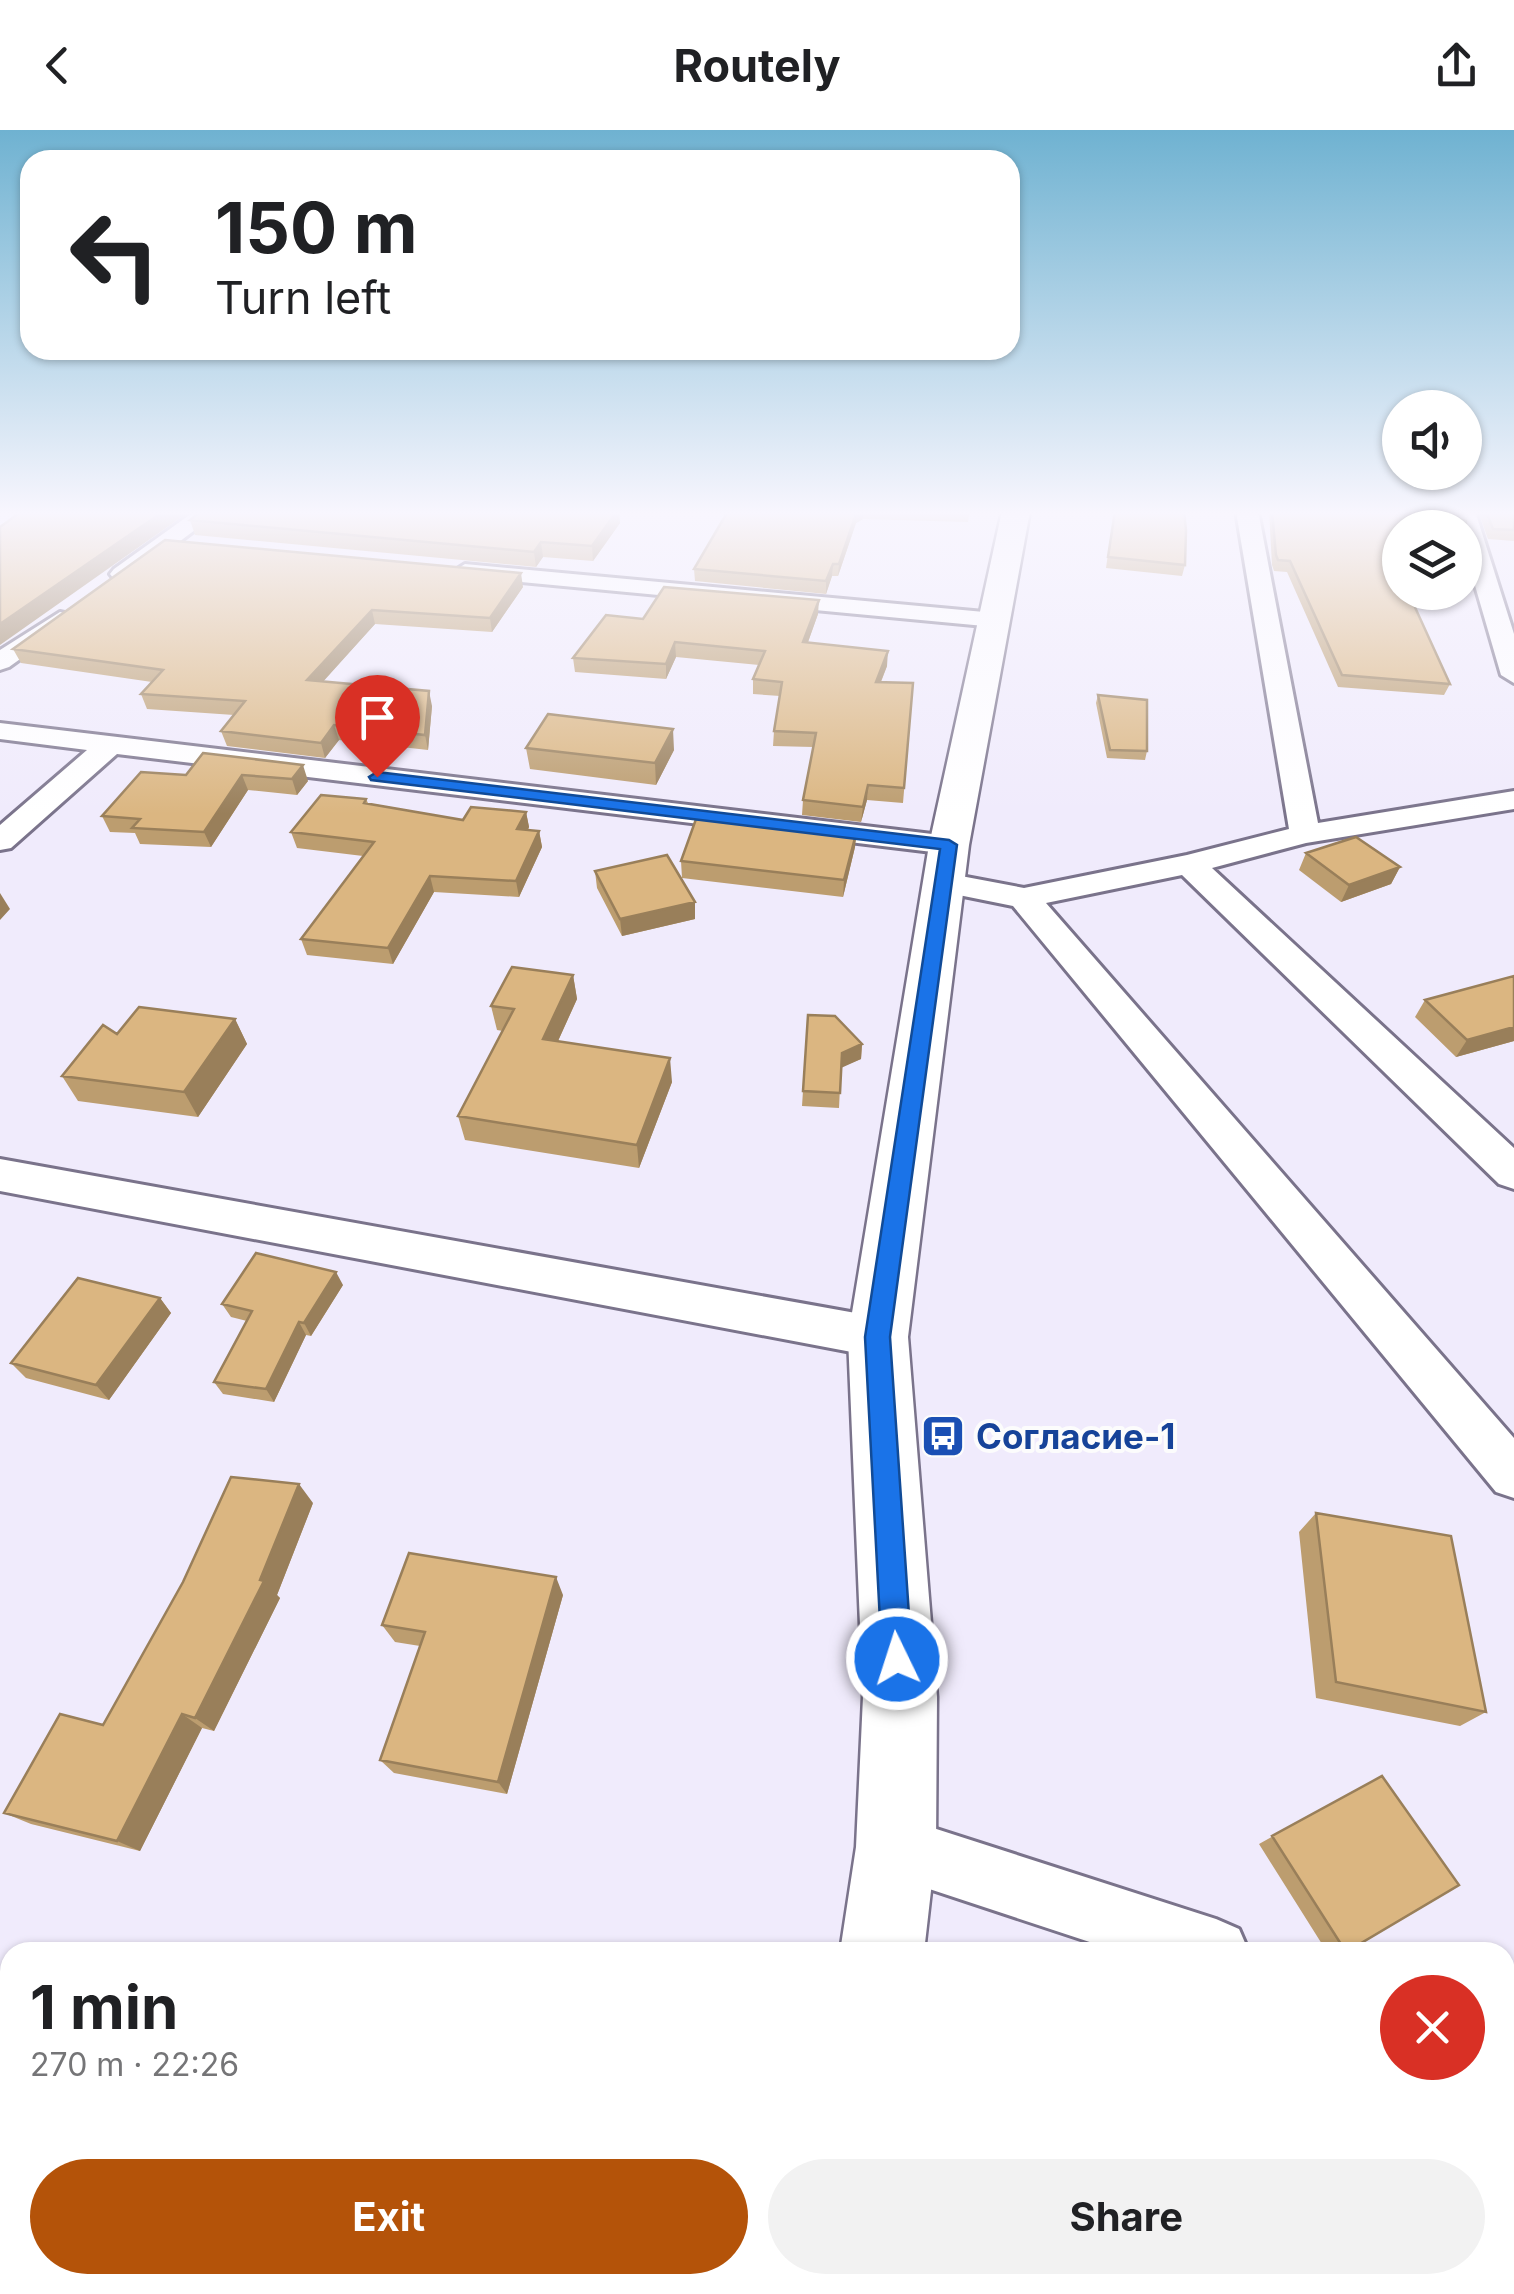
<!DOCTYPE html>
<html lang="en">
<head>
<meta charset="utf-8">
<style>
  :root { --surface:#fff; --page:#f2f2f2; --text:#202124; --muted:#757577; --accent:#b45309 }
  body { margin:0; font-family:Inter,sans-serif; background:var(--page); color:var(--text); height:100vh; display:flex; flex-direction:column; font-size:38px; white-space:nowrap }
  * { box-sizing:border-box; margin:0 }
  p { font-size:32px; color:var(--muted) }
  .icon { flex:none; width:55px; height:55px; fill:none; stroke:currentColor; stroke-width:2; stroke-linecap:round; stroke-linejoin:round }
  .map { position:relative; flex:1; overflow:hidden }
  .drawer { position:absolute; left:0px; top:1812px; width:1515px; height:352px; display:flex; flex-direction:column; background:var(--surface); border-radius:30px 30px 0 0; box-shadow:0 2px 8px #0004 }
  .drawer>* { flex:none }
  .hud { position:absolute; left:20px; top:20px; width:1000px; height:210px; border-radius:30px; box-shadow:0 2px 8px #0004; background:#fff; color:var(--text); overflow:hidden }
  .fabs { position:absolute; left:1382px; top:260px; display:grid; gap:20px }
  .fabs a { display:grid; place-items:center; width:100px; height:100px; border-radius:50%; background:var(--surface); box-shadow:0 2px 8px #0004; font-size:50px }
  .pin { position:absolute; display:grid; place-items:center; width:85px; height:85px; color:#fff; margin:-102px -42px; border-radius:50% 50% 50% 0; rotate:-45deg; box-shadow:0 0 10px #0007 }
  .pin .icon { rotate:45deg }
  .me { position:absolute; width:110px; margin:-55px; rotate:356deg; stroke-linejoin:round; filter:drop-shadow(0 0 8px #0008) }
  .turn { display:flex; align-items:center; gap:35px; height:210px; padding:0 30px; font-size:45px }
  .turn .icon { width:130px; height:130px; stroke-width:2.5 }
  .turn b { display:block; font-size:70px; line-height:85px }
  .round { display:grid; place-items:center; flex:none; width:105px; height:105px; border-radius:52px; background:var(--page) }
  .overview { display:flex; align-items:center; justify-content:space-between; height:170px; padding:0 30px }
  h1 { font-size:60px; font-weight:700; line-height:75px }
  .cta { display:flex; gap:20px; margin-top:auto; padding:20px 30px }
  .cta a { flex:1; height:115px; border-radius:60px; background:var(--accent); color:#fff; font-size:40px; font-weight:700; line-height:115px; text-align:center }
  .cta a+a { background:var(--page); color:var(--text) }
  header { display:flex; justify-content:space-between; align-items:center; height:130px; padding:0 30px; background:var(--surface); font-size:45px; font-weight:700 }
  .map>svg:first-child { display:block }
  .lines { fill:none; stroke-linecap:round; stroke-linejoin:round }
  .street-casing { stroke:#7a738b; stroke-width:6 }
  .secondary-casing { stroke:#7a738b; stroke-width:5 }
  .street { fill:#fff; fill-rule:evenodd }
  .secondary { fill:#fff; fill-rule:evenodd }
  .wall { fill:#bc9d6f }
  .shaded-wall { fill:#997f5a }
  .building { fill:#dbb681; stroke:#997f5a; stroke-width:2.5 }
  .route { fill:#1a73e8; stroke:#114b97; stroke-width:2.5 }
  .labels { text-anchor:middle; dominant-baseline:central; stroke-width:8; stroke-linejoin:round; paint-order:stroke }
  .transit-label { font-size:35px; font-weight:bold; fill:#164399; stroke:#fcfcfc; text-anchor:start }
</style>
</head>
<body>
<header><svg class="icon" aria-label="back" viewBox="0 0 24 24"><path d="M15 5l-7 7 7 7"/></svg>Routely<svg class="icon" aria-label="share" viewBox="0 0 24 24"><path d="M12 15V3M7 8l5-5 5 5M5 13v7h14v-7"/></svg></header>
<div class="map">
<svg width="1514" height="2164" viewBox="0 0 1514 2164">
  <rect width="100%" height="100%" fill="#f0ebfc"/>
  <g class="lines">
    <g class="street-casing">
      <path id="street" d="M 195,381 L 220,381 L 130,449 L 114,449 L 110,444 L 114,439 Z
        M 1236,381 L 1258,381 L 1318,693 L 1514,661 L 1514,679 L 1306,713 L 1212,738 L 1514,1018 L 1514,1059 L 1499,1054 L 1182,745 L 1046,773 L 1514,1308 L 1514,1368 L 1496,1362 L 1013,776 L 934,760 L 929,753 L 934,746 L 945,743 L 1024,758 L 1187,725 L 1289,699 Z
        M 1454,381 L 1475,381 L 1514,504 L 1514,553 L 1501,545 L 1465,421 L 1465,398 L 1458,398 Z
        M 465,434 L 995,483 L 1007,490 L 995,497 L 457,446 L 454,441 Z
        M 60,482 L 69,484 L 72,489 L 69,494 L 9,537 L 0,540 L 0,520 Z
        M 0,593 L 949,706 L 960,708 L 965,715 L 960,722 L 949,724 L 117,624 L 11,718 L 0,720 L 0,695 L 87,620 L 0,609 Z
        M 0,1029 L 878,1187 L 894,1193 L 901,1207 L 894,1221 L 878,1227 L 0,1061 Z
        M 896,1686 L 1216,1789 L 1239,1799 L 1249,1822 L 1120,1822 L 896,1748 L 874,1739 L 865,1717 L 874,1695 Z
        M 1371,2155 L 1448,2155 L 1452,2164 L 1375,2164 Z"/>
    </g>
    <g class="secondary-casing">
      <path id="secondary" d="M 1002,381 L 1030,381 L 969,715 L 908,1207 L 937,1567 L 936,1717 L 924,1822 L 840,1822 L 856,1717 L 863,1567 L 848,1207 L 929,715 Z
        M 790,2155 L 888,2155 L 887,2164 L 789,2164 Z"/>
    </g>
    <use href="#street" class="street"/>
    <use href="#secondary" class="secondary"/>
  </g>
  <path class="wall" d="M 201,381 L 619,381 L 620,393 L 593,431 L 543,427 L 536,437 L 195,405 L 190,390 Z
    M 728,381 L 970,381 L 968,392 L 863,389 L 856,393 L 838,446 L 832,446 L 826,464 L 695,451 L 694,439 Z
    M 1114,381 L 1184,381 L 1185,435 L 1182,446 L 1106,438 Z
    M 1269,381 L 1457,381 L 1459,389 L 1466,397 L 1465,399 L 1465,398 L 1400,398 L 1400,462 L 1450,554 L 1444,565 L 1338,557 L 1287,442 L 1274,441 L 1272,435 Z
    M 1478,381 L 1514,381 L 1514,411 L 1488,409 Z
    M 523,457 L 492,502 L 375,494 L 323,551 L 432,576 L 428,620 L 339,610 L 325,628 L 227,616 L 221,601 L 234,585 L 147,579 L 141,564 L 152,552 L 21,533 L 13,519 Z
    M 818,484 L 808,512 L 887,536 L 881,552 L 913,553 L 903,673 L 867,670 L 861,692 L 802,685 L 803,670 L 813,617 L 773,616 L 774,601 L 780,566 L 753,564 L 753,549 L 759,535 L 676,527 L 666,549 L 575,542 L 573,528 Z
    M 1098,565 L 1147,621 L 1145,630 L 1107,628 L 1096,573 Z
    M 526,618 L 674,620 L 656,655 L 530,639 Z
    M 203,623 L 308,651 L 297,665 L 248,660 L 211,717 L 140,714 L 135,703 L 110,702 L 102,686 L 186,645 Z
    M 366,669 L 368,673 L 463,690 L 526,682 L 529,697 L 528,700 L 539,701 L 542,717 L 519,767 L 434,762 L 393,834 L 307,825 L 301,809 L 363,726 L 297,718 L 291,702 Z
    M 855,717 L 843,767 L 682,748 L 681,731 Z
    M 1306,723 L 1400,737 L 1391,754 L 1341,772 L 1299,740 Z
    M 595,741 L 695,789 L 622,806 L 597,758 Z
    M 573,845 L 577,869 L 558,911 L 672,952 L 639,1038 L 465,1010 L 458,986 L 503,901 L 497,900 L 491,876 Z
    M 1514,846 L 1514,911 L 1456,927 L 1415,887 L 1425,870 Z
    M 808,885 L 862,914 L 861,929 L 841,937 L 839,978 L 802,976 Z
    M 235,889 L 247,914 L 198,987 L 78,971 L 62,946 L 117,904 Z
    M 343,1155 L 311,1206 L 306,1205 L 274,1272 L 223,1264 L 214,1252 L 247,1191 L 231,1187 L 222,1174 Z
    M 160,1168 L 171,1183 L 109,1270 L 26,1248 L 11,1233 Z
    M 313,1373 L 277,1465 L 280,1468 L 214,1601 L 202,1598 L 140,1721 L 31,1694 L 4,1683 L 103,1595 Z
    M 1316,1383 L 1486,1582 L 1460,1596 L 1316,1568 L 1299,1402 Z
    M 563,1465 L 507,1664 L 394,1643 L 380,1630 L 420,1516 L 395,1512 L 382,1495 Z
    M 1382,1646 L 1346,1822 L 1327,1822 L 1259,1714 Z
    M 1514,1898 L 1514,1999 L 1505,1985 L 1505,1903 Z"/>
  <path class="shaded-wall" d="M 164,381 L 190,381 L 0,515 L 0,494 Z
    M 617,381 L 619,381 L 620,393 L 593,431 L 592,416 Z
    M 857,381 L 863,381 L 863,389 L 856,393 L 838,446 L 839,434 Z
    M 541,412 L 543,427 L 536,437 L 534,422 Z
    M 833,434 L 832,446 L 826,464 L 826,451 Z
    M 521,443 L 523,457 L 492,502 L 490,488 Z
    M 819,470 L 818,484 L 803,526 L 803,512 Z
    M 372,480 L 375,494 L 312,564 L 307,550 Z
    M 675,512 L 676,527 L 666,549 L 666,534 Z
    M 888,521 L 887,536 L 875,566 L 876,552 Z
    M 429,561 L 432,576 L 428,620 L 425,605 Z
    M 334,595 L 339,610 L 325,628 L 321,613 Z
    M 673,599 L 674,620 L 656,655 L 655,633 Z
    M 303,635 L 308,651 L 297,665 L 292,649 Z
    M 242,645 L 248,660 L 211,717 L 204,702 Z
    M 868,655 L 867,670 L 861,692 L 863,677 Z
    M 526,682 L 529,697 L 520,715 L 517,699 Z
    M 857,700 L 855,717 L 843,767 L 844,750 Z
    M 539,701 L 542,717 L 519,767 L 516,751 Z
    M 1400,737 L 1391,754 L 1341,772 L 1349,755 Z
    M 430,746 L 434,762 L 393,834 L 388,818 Z
    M 0,763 L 10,779 L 0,790 Z
    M 695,772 L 695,789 L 622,806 L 620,789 Z
    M 573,845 L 577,869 L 548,933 L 543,909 Z
    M 235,889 L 247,914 L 198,987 L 184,962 Z
    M 1514,897 L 1514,911 L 1456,927 L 1467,910 Z
    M 862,914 L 861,929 L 841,938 L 842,923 Z
    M 670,928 L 672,952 L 639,1038 L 637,1015 Z
    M 336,1142 L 343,1155 L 311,1206 L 304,1193 Z
    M 160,1168 L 171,1183 L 109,1270 L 96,1255 Z
    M 299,1192 L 306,1205 L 274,1272 L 266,1259 Z
    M 299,1354 L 313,1373 L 277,1465 L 280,1468 L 214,1601 L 195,1588 L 260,1450 Z
    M 556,1447 L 563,1465 L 507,1664 L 498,1652 Z
    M 182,1584 L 202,1598 L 140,1721 L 117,1711 Z"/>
  <path class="building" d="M 22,381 L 164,381 L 0,494 L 0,397 Z
    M 201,381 L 617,381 L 592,416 L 541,412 L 534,422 L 190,390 Z
    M 728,381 L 857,381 L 839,434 L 833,434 L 826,451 L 694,439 Z
    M 1115,381 L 1184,381 L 1186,400 L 1185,435 L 1108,427 Z
    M 1272,381 L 1457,381 L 1459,389 L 1466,391 L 1466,397 L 1442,395 L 1443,398 L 1400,398 L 1400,462 L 1408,462 L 1450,554 L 1342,545 L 1290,431 L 1278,430 L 1276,425 Z
    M 1486,381 L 1514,381 L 1514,400 L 1493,399 Z
    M 165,410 L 521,443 L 490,488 L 372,480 L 307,550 L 429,561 L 425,605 L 334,595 L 321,613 L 221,601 L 245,571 L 141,564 L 163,540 L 13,519 Z
    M 664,457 L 819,470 L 803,512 L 888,521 L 876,552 L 913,553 L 904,658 L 868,655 L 863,677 L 803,670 L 816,603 L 774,601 L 782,552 L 753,549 L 765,521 L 675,512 L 666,534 L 573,528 L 606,485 L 643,489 Z
    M 1098,565 L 1147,570 L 1147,621 L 1110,620 Z
    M 548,584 L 673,599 L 655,633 L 526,618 Z
    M 203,623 L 303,635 L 292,649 L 242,645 L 204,702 L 132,698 L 140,689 L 102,686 L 141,642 L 186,645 Z
    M 321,665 L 366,669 L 364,673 L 463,690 L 471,677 L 526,682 L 517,699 L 539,701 L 516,751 L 430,746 L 388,818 L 301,809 L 374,712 L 291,702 Z
    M 696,689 L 797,698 L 798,693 L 857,700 L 844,750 L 681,731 Z
    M 1356,707 L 1400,737 L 1349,755 L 1306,723 Z
    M 667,725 L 695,772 L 620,789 L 595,741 Z
    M 512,837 L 573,845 L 543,909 L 670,928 L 637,1015 L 458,986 L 514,879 L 491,876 Z
    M 1514,846 L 1514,897 L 1467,910 L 1425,870 Z
    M 139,877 L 235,889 L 184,962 L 62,946 L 103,895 L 117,904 Z
    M 808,885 L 835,886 L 862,914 L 842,923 L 840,963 L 803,961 Z
    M 256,1123 L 336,1142 L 304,1193 L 299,1192 L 266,1259 L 214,1252 L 252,1181 L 222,1174 Z
    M 78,1148 L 160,1168 L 96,1255 L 11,1233 Z
    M 231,1347 L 299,1354 L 260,1450 L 264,1451 L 195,1588 L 182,1584 L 117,1711 L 4,1683 L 60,1584 L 103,1595 L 183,1452 Z
    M 1316,1383 L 1451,1406 L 1486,1582 L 1336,1552 Z
    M 409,1423 L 556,1447 L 498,1652 L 380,1630 L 425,1502 L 382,1495 Z
    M 1382,1646 L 1459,1755 L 1346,1822 L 1272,1706 Z
    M 1514,1914 L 1514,1949 L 1505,1936 L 1505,1920 Z"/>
  <linearGradient id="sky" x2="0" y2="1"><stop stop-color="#6fb2d1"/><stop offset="0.56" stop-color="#f8f6fe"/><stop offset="1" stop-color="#f8f6fe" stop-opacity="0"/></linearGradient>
  <rect width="1514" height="684" fill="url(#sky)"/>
  <path class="route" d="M 377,642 L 949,710 L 957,715 L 890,1207 L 912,1529 L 908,1540 L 897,1544 L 887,1540 L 882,1529 L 865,1207 L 940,719 L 371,650 L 369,647 Z"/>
  <defs>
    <g id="bus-square" transform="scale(2.25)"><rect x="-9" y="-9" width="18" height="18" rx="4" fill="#1a4fb4" stroke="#fcfcfc"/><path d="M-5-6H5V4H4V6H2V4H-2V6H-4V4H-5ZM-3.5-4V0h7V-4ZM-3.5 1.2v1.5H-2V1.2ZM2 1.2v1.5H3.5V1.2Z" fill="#fff"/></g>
  </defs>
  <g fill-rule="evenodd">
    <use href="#bus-square" x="943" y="1306"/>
  </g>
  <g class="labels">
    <g class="transit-label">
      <text x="976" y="1306">Согласие-1</text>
    </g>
  </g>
</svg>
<div class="fabs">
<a><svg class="icon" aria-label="sound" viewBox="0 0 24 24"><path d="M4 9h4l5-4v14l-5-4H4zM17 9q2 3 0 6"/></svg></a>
<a><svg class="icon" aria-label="layers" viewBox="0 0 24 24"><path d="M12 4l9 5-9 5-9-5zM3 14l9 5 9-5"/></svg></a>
</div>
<div class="pin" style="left:377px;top:647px;background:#d93025"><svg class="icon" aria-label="arrive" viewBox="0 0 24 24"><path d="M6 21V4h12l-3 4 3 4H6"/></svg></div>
<svg class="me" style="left:897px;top:1529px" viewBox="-20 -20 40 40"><circle r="17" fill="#1a73e8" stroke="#fff" stroke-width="3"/><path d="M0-11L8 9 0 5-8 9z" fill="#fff"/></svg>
<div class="hud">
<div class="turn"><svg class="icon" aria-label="left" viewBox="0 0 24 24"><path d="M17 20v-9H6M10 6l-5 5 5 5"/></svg><div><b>150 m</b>Turn left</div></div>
</div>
<section class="drawer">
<div class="overview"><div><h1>1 min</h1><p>270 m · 22:26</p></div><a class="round" style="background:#d93025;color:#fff"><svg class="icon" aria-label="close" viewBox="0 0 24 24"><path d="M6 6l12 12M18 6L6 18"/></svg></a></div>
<div class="cta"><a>Exit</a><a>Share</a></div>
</section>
</div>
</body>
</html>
